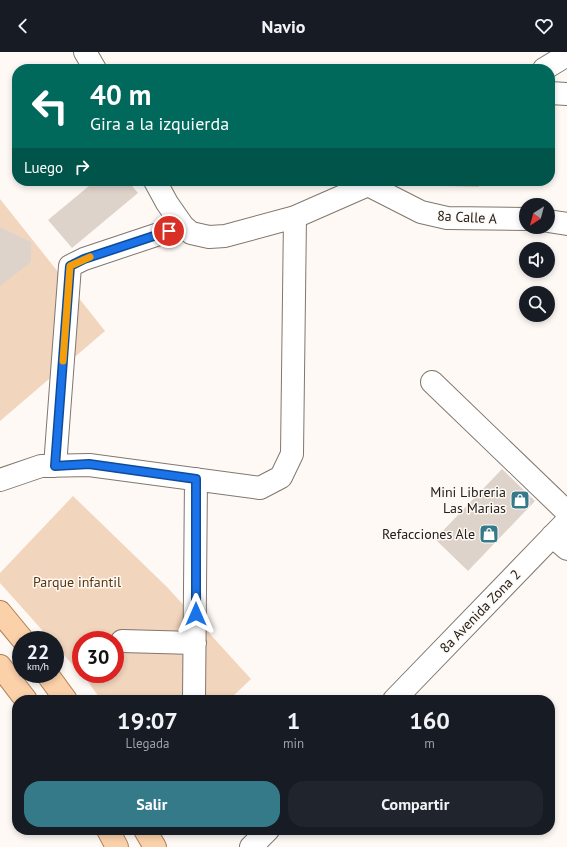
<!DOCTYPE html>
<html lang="es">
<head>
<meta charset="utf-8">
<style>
  :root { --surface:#171b24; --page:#20242c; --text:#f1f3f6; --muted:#9ea1a6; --accent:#357a88 }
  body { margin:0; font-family:"PT Sans",sans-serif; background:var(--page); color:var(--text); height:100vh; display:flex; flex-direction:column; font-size:15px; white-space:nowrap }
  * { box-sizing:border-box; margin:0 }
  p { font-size:13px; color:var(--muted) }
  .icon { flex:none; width:22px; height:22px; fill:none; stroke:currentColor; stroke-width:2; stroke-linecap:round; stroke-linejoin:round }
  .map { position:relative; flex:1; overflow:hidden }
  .side { position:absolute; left:12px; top:643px; width:543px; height:140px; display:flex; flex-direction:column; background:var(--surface); border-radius:16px; box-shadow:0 2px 6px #0003 }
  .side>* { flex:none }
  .banner { position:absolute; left:12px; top:12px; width:543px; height:122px; border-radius:16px; box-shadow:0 2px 6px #0003; background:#00695c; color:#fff; overflow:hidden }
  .needle { width:26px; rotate:216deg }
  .tools { position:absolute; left:519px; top:146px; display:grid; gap:8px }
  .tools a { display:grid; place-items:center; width:36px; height:36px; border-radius:50%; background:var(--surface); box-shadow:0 2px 6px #0003; font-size:20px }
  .speed { position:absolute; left:12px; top:579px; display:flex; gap:8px; font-size:20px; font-weight:700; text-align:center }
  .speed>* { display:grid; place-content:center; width:52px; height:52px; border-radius:50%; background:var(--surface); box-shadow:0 2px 6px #0003; line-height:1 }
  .speed small { font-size:10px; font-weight:400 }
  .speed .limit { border:6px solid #d22; background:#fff; color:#111 }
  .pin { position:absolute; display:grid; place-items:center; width:34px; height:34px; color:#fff; margin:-17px; border:2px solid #fff; border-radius:50%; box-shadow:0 1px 4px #0007 }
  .me { position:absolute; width:44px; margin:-22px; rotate:0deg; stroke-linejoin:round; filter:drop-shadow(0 0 3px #0008) }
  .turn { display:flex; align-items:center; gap:14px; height:84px; padding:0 12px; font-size:18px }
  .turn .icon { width:52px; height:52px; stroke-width:2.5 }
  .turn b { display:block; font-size:28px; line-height:34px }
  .then { display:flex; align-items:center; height:38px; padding:0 12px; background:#0003; gap:8px; font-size:15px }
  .eta { display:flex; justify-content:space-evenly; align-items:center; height:68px; text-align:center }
  .eta b { font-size:24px; font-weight:600; line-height:28px }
  .primary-button { display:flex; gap:8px; margin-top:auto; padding:8px 12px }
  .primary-button a { flex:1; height:46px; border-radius:16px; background:var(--accent); color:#fff; font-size:16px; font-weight:600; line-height:46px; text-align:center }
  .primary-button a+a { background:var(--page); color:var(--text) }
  header { display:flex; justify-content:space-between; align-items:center; height:52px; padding:0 12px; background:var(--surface); font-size:18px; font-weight:600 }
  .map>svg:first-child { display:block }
  .green { fill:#f1d5bd; fill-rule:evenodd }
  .building { fill:#ded3ca }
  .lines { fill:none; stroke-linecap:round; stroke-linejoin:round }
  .minor-casing { stroke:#81776e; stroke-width:24 }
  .major-casing { stroke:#ae7f53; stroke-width:24 }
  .minor { stroke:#fff; stroke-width:22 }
  .major { stroke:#fbd1aa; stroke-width:22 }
  .route-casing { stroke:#114b97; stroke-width:10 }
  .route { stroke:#1a73e8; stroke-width:7 }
  .slow { stroke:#f59e0b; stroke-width:7 }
  .labels { text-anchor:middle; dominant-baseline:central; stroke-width:3; stroke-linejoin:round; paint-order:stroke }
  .street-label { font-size:14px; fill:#24201c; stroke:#fef9f5 }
  .poi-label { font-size:14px; fill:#24201c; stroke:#fef9f5; text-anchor:end }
  .park-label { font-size:14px; fill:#5a340b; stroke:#fef9f5 }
</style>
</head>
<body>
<header><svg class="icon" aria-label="back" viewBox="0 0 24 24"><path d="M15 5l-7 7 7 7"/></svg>Navio<svg class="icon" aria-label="heart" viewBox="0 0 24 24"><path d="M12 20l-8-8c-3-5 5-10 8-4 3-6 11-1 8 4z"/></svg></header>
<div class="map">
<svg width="567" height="795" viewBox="0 0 567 795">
  <rect width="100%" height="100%" fill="#fef9f5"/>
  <path class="green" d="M 407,129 L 479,129 L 479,135 L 407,133 Z
    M 0,147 L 105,279 L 0,369 Z
    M 73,444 L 167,535 L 251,627 L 229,648 L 101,648 L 89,631 L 55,593 L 55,588 L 51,588 L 0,531 L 0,521 ZM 81,588 L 115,588 L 115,622 L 81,622 Z"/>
  <path class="building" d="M 95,129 L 128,129 L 138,141 L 72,196 L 48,168 Z
    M 0,175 L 31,190 L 31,210 L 0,234 Z
    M 502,417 L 535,449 L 468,519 L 435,487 Z"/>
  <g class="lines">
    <g class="minor-casing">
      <path id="minor" d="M 85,0 L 95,17
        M 544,17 L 567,3
        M 550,41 L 567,42
        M 155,129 L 167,151 L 183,174 L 191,181 L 209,185 L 225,184 L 295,165 L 368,133 L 374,129
        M 368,133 L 421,160 L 447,166 L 526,167
        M 548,169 L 567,172
        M 432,330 L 567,460
        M 55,414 L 70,214 L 84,207 L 183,174
        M 0,428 L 41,414 L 89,413 L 260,436 L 281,425 L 292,402 L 295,165
        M 552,484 L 567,497
        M 122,589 L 195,591
        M 194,648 L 196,427
        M 394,648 L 567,469
        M 251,795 L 268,778"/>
    </g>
    <g class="major-casing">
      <path id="major" d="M 0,560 L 23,588
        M 0,614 L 26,648
        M 47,622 L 66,648
        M 108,778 L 117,795
        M 145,778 L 155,795"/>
    </g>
    <use href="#minor" class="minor"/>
    <use href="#major" class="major"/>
  </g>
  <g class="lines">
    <g class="route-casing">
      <path id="route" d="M 169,179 L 84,207 L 70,214 L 55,414 L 89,412 L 196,427 L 196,562"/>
    </g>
    <use href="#route" class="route"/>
    <path class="slow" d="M 63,309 L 70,214 L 90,205"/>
  </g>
  <defs>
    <g id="shop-square" transform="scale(1)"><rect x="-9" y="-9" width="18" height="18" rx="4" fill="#357a88" stroke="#fef9f5"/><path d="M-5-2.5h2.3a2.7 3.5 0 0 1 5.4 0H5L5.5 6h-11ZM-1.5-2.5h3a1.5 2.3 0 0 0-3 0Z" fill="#fff"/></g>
  </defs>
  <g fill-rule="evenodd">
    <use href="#shop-square" x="520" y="448"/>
    <use href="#shop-square" x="489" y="482"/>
  </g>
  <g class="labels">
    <g class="street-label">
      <text transform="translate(467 165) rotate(3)">8a Calle A</text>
      <text transform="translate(480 559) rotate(-46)">8a Avenida Zona 2</text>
    </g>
    <g class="poi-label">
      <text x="506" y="440">Mini Libreria<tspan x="506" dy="16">Las Marias</tspan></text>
      <text x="475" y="482">Refacciones Ale</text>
    </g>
    <g class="park-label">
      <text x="77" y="530">Parque infantil</text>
    </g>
  </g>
</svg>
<div class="tools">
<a><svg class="needle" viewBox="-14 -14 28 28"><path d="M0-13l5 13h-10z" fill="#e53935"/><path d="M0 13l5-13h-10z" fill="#9ea1a6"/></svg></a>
<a><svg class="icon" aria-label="sound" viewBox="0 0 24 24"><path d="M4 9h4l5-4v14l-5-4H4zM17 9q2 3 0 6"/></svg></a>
<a><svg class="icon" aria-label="search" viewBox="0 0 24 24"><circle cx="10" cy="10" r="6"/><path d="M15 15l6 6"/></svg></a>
</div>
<div class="speed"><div>22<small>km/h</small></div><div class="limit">30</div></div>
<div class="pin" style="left:169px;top:179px;background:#d93025"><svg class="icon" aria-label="arrive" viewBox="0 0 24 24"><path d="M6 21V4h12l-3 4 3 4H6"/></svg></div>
<svg class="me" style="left:196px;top:562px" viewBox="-20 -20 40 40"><path d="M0-17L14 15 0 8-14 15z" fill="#1a73e8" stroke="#fff" stroke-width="4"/></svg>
<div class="banner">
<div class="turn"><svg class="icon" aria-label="left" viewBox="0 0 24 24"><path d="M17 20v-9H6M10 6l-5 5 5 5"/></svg><div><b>40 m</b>Gira a la izquierda</div></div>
<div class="then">Luego<svg class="icon" aria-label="right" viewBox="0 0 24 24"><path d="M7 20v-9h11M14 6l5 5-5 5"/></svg></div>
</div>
<section class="side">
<div class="eta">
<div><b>19:07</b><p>Llegada</p></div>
<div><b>1</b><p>min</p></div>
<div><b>160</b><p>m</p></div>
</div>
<div class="primary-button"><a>Salir</a><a>Compartir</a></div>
</section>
</div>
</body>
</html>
